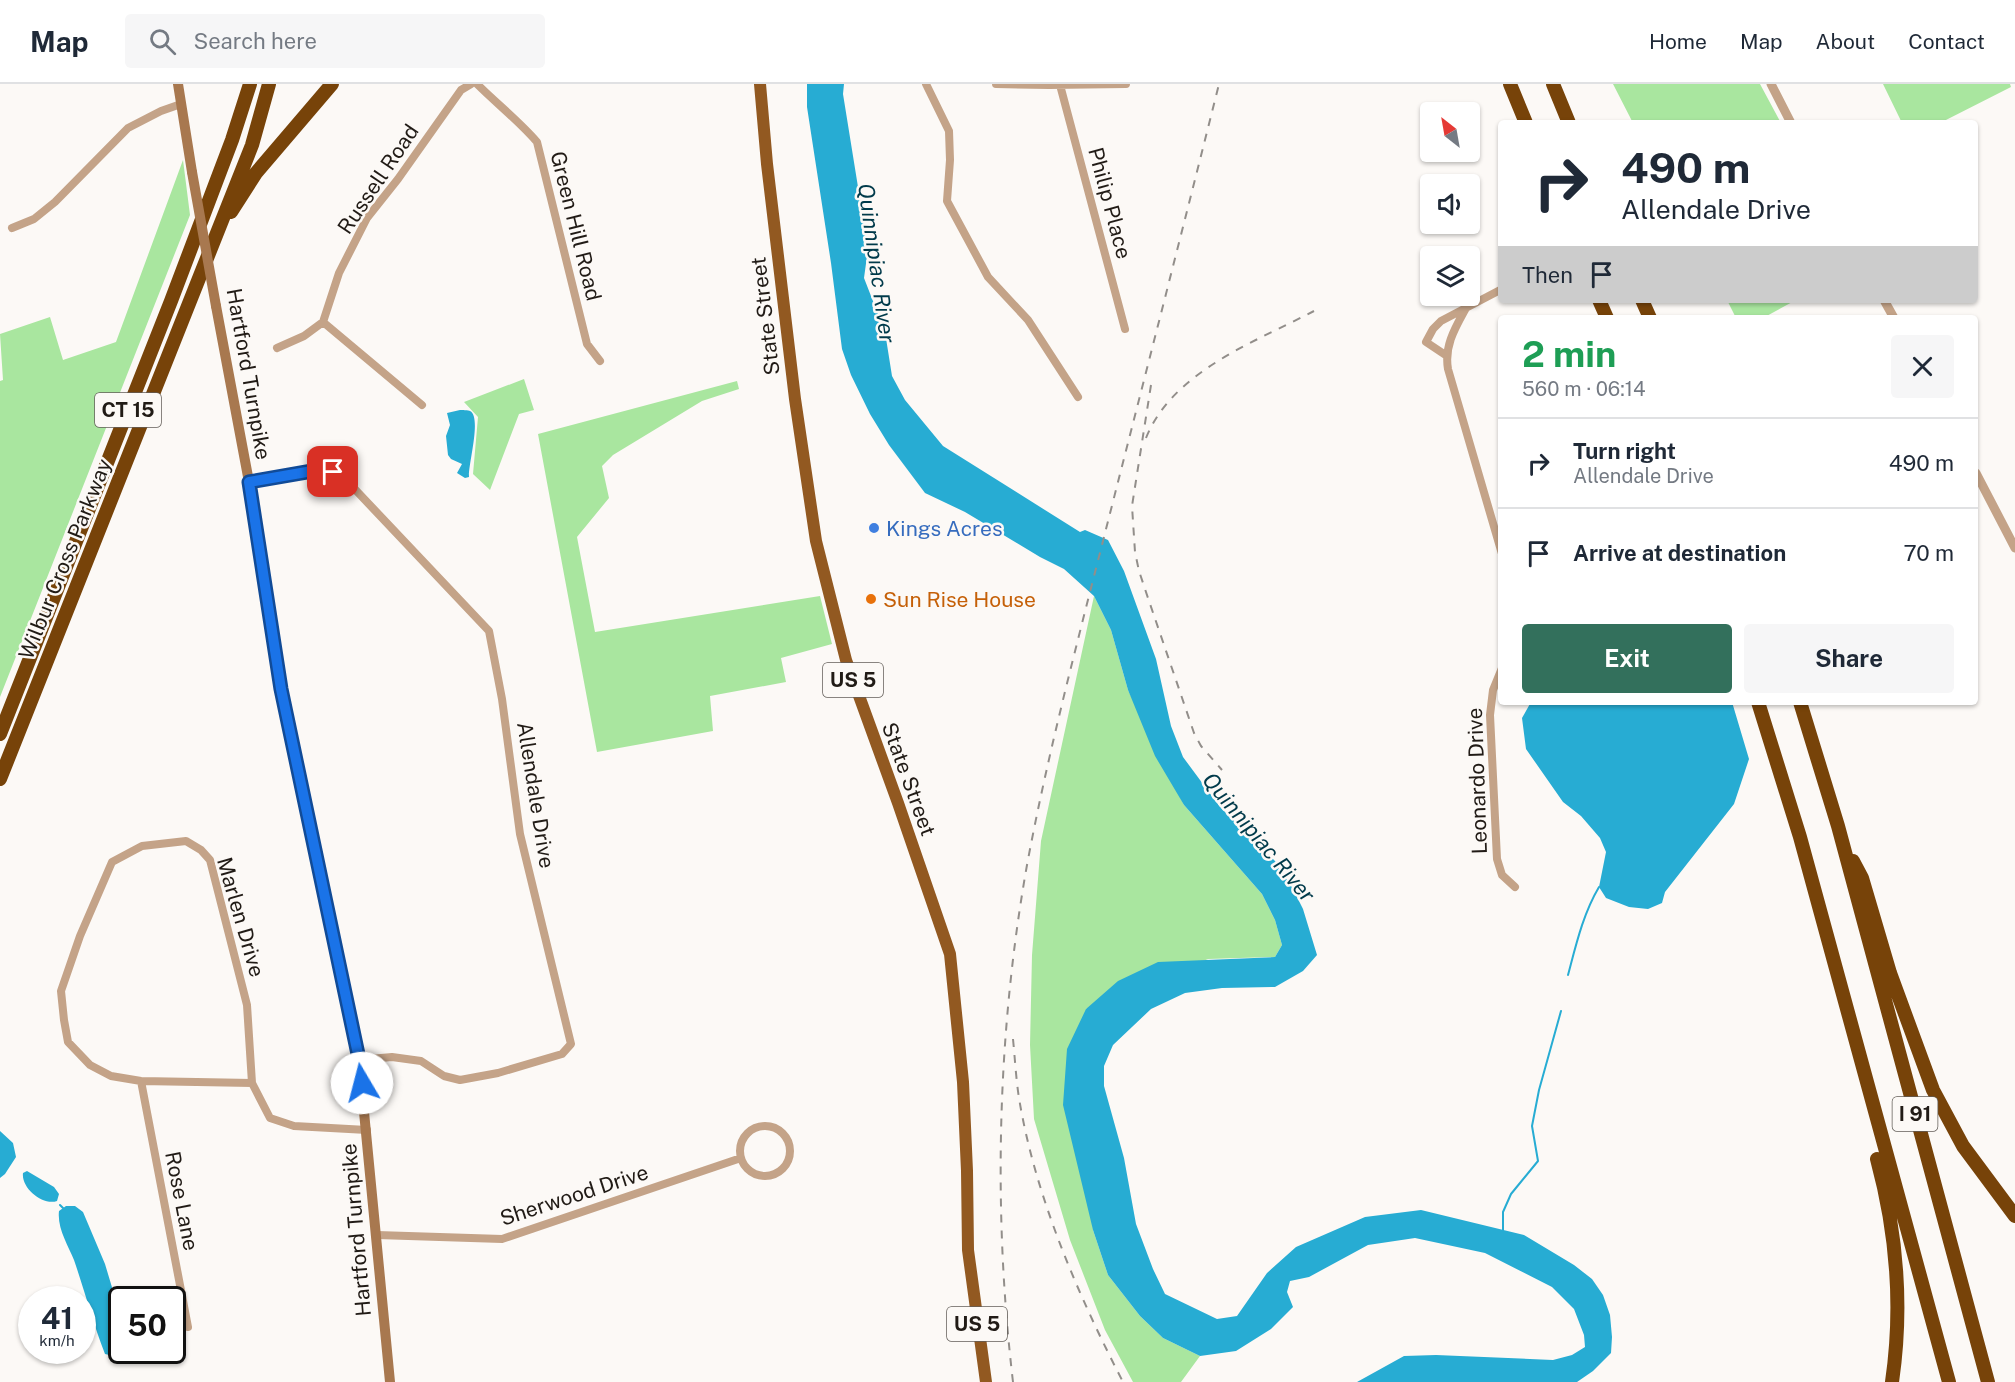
<!DOCTYPE html>
<html lang="en">
<head>
<meta charset="utf-8">
<style>
  :root { --surface:#fff; --page:#f6f6f7; --text:#1f2937; --muted:#747a83; --line:#e0e1e3; --accent:#33705c }
  body { margin:0; font-family:"Public Sans",sans-serif; background:var(--page); color:var(--text); height:100vh; display:flex; flex-direction:column; font-size:22px; white-space:nowrap }
  * { box-sizing:border-box; margin:0 }
  p { font-size:20px; color:var(--muted) }
  .icon { flex:none; width:33px; height:33px; fill:none; stroke:currentColor; stroke-width:2; stroke-linecap:round; stroke-linejoin:round }
  .map { position:relative; flex:1; overflow:hidden }
  .sheet { position:absolute; left:1498px; top:231px; width:480px; height:390px; display:flex; flex-direction:column; background:var(--surface); border-radius:6px; box-shadow:0 2px 4px #0004 }
  .sheet>* { flex:none }
  .banner { position:absolute; left:1498px; top:36px; width:480px; height:183px; border-radius:6px; box-shadow:0 2px 4px #0004; background:#fff; color:var(--text); overflow:hidden }
  .needle { width:39px; rotate:329deg }
  .controls { position:absolute; left:1420px; top:18px; display:grid; gap:12px }
  .controls a { display:grid; place-items:center; width:60px; height:60px; border-radius:6px; background:var(--surface); box-shadow:0 2px 4px #0004; font-size:30px }
  .speed { position:absolute; left:18px; top:1202px; display:flex; gap:12px; font-size:30px; font-weight:700; text-align:center }
  .speed>* { display:grid; place-content:center; width:78px; height:78px; border-radius:50%; background:var(--surface); box-shadow:0 2px 4px #0004; line-height:1 }
  .speed small { font-size:15px; font-weight:400 }
  .speed .limit { border:3px solid #111; border-radius:9px; background:#fff; color:#111 }
  .pin { position:absolute; display:grid; place-items:center; width:51px; height:51px; color:#fff; margin:-26px; border-radius:12px; box-shadow:0 3px 9px #0006 }
  .me { position:absolute; width:66px; margin:-33px; rotate:352deg; stroke-linejoin:round; filter:drop-shadow(0 0 4px #0008) }
  .turn { display:flex; align-items:center; gap:21px; height:126px; padding:0 24px; font-size:27px }
  .turn .icon { width:78px; height:78px; stroke-width:2.5 }
  .turn b { display:block; font-size:42px; line-height:51px }
  .then { display:flex; align-items:center; height:57px; padding:0 24px; background:#0003; gap:12px; font-size:22px }
  .round { display:grid; place-items:center; flex:none; width:63px; height:63px; border-radius:6px; background:var(--page) }
  .headline { display:flex; align-items:center; justify-content:space-between; height:102px; padding:0 24px }
  h1 { font-size:36px; font-weight:700; line-height:45px; color:#1e9e55 }
  .action { display:flex; gap:12px; margin-top:auto; padding:12px 24px }
  .action a { flex:1; height:69px; border-radius:6px; background:var(--accent); color:#fff; font-size:24px; font-weight:700; line-height:69px; text-align:center }
  .action a+a { background:var(--page); color:var(--text) }
  ul { padding:0; list-style:none }
  li { display:flex; align-items:center; gap:18px; height:90px; padding:0 24px; border-top:2px solid var(--line) }
  li div { flex:1 }
  li b { display:block; font-size:22px }
  li em { font-style:normal }
  header { display:flex; align-items:center; gap:36px; box-sizing:border-box; height:84px; padding:0 30px; background:var(--surface); border-bottom:2px solid var(--line) }
  header strong { font-size:28px }
  nav { display:flex; gap:33px; margin-inline-start:auto; font-size:21px }
  .search { width:420px; height:54px; background:var(--page); display:flex; align-items:center; gap:15px; box-sizing:border-box; padding:0 21px; border-radius:6px; color:var(--muted); font-size:22px }
  .map>svg:first-child { display:block }
  .green { fill:#a9e69f }
  .water { fill:#27acd3 }
  .lines { fill:none; stroke-linecap:round; stroke-linejoin:round }
  .stream { stroke:#27acd3; stroke-width:2 }
  .minor { stroke:#c4a388; stroke-width:8 }
  .tertiary { stroke:#c4a388; stroke-width:9 }
  .secondary { stroke:#a8784f; stroke-width:10 }
  .primary { stroke:#925921; stroke-width:12 }
  .motorway { stroke:#774309; stroke-width:14 }
  .rail { stroke:#928e8a; stroke-width:2; stroke-dasharray:8 8; stroke-linecap:butt }
  .secondary-bridge { stroke:#a8784f; stroke-width:10 }
  .route-casing { stroke:#114b97; stroke-width:15 }
  .route { stroke:#1a73e8; stroke-width:10 }
  .shop-dot { fill:#3f7fe0; stroke:#fcf9f6; stroke-width:2 }
  .food-dot { fill:#e8710a; stroke:#fcf9f6; stroke-width:2 }
  .labels { text-anchor:middle; dominant-baseline:central; stroke-width:5; stroke-linejoin:round; paint-order:stroke }
  .shield { fill:#fcf9f6; stroke:#635e59; stroke-width:1.5 }
  .shield-label { font-size:20px; font-weight:bold; fill:#211b16 }
  .street-label { font-size:21px; fill:#211b16; stroke:#fcf9f6 }
  .shop-label { font-size:21px; fill:#366cbe; stroke:#fcf9f6; text-anchor:start }
  .food-label { font-size:21px; fill:#c56008; stroke:#fcf9f6; text-anchor:start }
  .water-label { font-size:22px; font-style:italic; fill:#003a4a; stroke:#fcf9f6 }
</style>
</head>
<body>
<header>
<strong>Map</strong>
<div class="search"><svg class="icon" aria-label="search" viewBox="0 0 24 24"><circle cx="10" cy="10" r="6"/><path d="M15 15l6 6"/></svg>Search here</div>
<nav><a>Home</a><a>Map</a><a>About</a><a>Contact</a></nav>
</header>
<div class="map">
<svg width="2015" height="1298" viewBox="0 0 2015 1298">
  <rect width="100%" height="100%" fill="#fcf9f6"/>
  <path class="green" d="M 1613,0 L 1760,0 L 1781,39 L 1633,39 Z
    M 1883,0 L 2010,0 L 2011,3 L 1940,39 L 1902,39 Z
    M 183,76 L 190,131 L 0,613 L 0,297 L 3,296 L 0,250 L 50,233 L 63,276 L 116,258 Z
    M 1727,216 L 1796,216 L 1763,234 L 1736,234 Z
    M 524,295 L 534,326 L 519,330 L 490,406 L 473,390 L 478,333 L 464,318 Z
    M 737,297 L 739,305 L 702,317 L 613,371 L 602,382 L 609,414 L 577,453 L 595,548 L 820,512 L 832,560 L 781,574 L 786,598 L 710,612 L 713,647 L 597,668 L 538,350 Z
    M 1094,512 L 1111,546 L 1128,606 L 1184,721 L 1262,810 L 1275,836 L 1282,861 L 1275,873 L 1208,875 L 1086,925 L 1093,1146 L 1108,1191 L 1140,1232 L 1163,1254 L 1200,1272 L 1181,1298 L 1133,1298 L 1105,1246 L 1070,1156 L 1034,1035 L 1030,961 L 1032,871 L 1041,757 Z"/>
  <path class="water" d="M 807,0 L 844,0 L 843,10 L 868,165 L 864,194 L 885,248 L 892,292 L 905,316 L 943,362 L 1080,448 L 1085,446 L 1108,456 L 1124,487 L 1156,575 L 1171,642 L 1183,673 L 1220,723 L 1275,777 L 1293,805 L 1303,825 L 1317,871 L 1303,887 L 1275,903 L 1222,904 L 1185,909 L 1151,925 L 1113,961 L 1104,982 L 1104,1002 L 1124,1074 L 1136,1140 L 1153,1185 L 1165,1210 L 1217,1235 L 1237,1232 L 1267,1189 L 1296,1163 L 1365,1133 L 1421,1126 L 1524,1151 L 1574,1181 L 1592,1195 L 1603,1211 L 1610,1231 L 1612,1253 L 1611,1269 L 1593,1287 L 1577,1298 L 1357,1298 L 1404,1272 L 1436,1271 L 1553,1276 L 1572,1271 L 1585,1263 L 1584,1251 L 1574,1225 L 1552,1203 L 1485,1169 L 1415,1154 L 1368,1161 L 1309,1193 L 1290,1197 L 1287,1208 L 1293,1223 L 1271,1245 L 1236,1267 L 1200,1272 L 1163,1254 L 1140,1232 L 1108,1191 L 1093,1146 L 1063,1021 L 1067,965 L 1086,925 L 1118,897 L 1158,878 L 1275,873 L 1282,861 L 1275,836 L 1262,810 L 1184,721 L 1155,672 L 1128,606 L 1111,546 L 1094,512 L 1064,485 L 1040,473 L 965,428 L 925,409 L 889,361 L 870,330 L 851,291 L 842,265 L 831,179 L 807,23 Z
    M 460,326 C 461,326 469,326 470,327 C 482,333 468,381 469,393 L 465,394 L 457,389 L 462,380 L 451,375 L 448,371 L 446,352 L 450,341 L 447,329 Z
    M 1531,618 L 1732,618 L 1749,675 L 1734,720 L 1665,808 L 1662,819 L 1648,825 L 1629,823 L 1606,814 L 1599,803 L 1606,768 L 1600,754 L 1581,732 L 1563,718 L 1526,665 L 1522,634 Z
    M 0,1047 L 13,1059 L 16,1073 L 5,1090 L 0,1094 Z
    M 27,1087 L 54,1103 L 59,1110 L 57,1117 C 43,1122 21,1104 23,1089 Z
    M 66,1122 L 75,1122 L 83,1128 L 105,1180 L 114,1210 L 121,1222 L 122,1266 L 126,1266 L 127,1269 L 118,1273 L 105,1270 C 93,1239 85,1208 74,1176 C 68,1161 57,1144 59,1127 Z"/>
  <g class="lines">
    <path class="stream" d="M 1568,891 C 1576,861 1583,830 1599,803
      M 60,1121 L 63,1124
      M 1503,1148 L 1503,1128 L 1511,1110 L 1538,1077 L 1532,1042 L 1539,1006 L 1561,927"/>
    <path class="minor" d="M 477,0 C 497,20 519,37 537,58 L 587,260 L 600,277
      M 926,0 L 949,47 L 950,76 L 947,117 L 988,193 L 1028,236 L 1078,313
      M 996,0 L 1049,1 L 1126,0
      M 1060,1 L 1125,245
      M 12,144 L 34,135 L 55,118 L 128,44 L 161,27 L 181,20
      M 1466,224 C 1455,244 1444,262 1448,285 L 1502,470
      M 323,238 L 422,321
      M 277,264 L 304,252 L 323,238 L 339,189 L 367,134 L 398,95 L 461,6 L 471,0
      M 1447,272 L 1426,258 L 1433,245 L 1441,237 L 1502,205
      M 249,398 L 318,386 L 333,388 L 349,399 L 489,547 L 502,615 L 520,750 L 571,960 L 562,970 L 498,989 L 460,996 L 444,992 L 421,977 L 392,973 L 359,976
      M 1502,584 L 1493,606 L 1490,631 L 1497,775 L 1502,791 L 1515,803
      M 141,997 L 188,1243
      M 252,999 L 247,921 L 210,776 L 201,766 L 186,757 L 142,762 L 112,778 L 80,852 L 61,907 L 64,936 L 68,958 L 90,981 L 111,992 L 141,997 L 252,999 L 270,1034 L 294,1042 L 367,1046
      M740 1067a25 25 0 1 1 50 0a25 25 0 1 1-50 0Z
      M 377,1151 L 502,1155 L 741,1074"/>
    <path class="tertiary" d="M 1771,0 L 1791,39
      M 1884,216 L 1894,234
      M 1976,389 L 2015,464"/>
    <path class="secondary" d="M 178,0 L 192,88
      M 216,222 L 249,398 L 281,605 L 359,976 L 390,1298"/>
    <path class="primary" d="M 760,0 L 767,80 L 795,315 L 816,457 L 846,576 L 898,719 L 950,870 L 963,998 L 967,1087 L 968,1166 L 986,1298"/>
    <path class="motorway" d="M 1510,0 L 1526,39
      M 1553,0 L 1569,39
      M 231,128 L 256,89 L 332,0
      M 1599,216 L 1607,234
      M 1642,216 L 1650,234
      M 1758,618 L 1800,753 L 1949,1298
      M 1800,618 L 1838,742 L 1988,1298
      M 0,650 L 171,217 L 232,56 L 250,0
      M 0,695 L 252,61 L 269,0
      M 1853,777 L 1862,794 L 1890,889 L 1933,1006 L 1963,1062 L 2015,1132
      M 1877,1075 C 1897,1149 1903,1223 1892,1298"/>
    <path class="rail" d="M 1151,301 L 1132,422 L 1135,468 L 1139,487 L 1148,514 L 1194,649 L 1201,662 L 1222,686
      M 1146,354 C 1173,287 1255,258 1314,227
      M 1013,955 C 1015,975 1016,995 1019,1014 C 1035,1112 1078,1211 1123,1298
      M 1013,1298 C 993,1129 997,949 1027,781 C 1048,668 1078,556 1106,445 C 1144,296 1182,148 1219,0"/>
    <path class="secondary-bridge" d="M 192,88 L 216,222"/>
  </g>
  <g class="lines">
    <g class="route-casing">
      <path id="route" d="M 333,388 L 318,386 L 249,398 L 281,605 L 359,975 L 362,999"/>
    </g>
    <use href="#route" class="route"/>
  </g>
  <circle class="shop-dot" cx="874" cy="444" r="6"/>
  <circle class="food-dot" cx="871" cy="515" r="6"/>
  <g class="labels">
    <g class="shield">
      <rect x="95" y="309" width="66" height="34" rx="4.5"/>
      <rect x="823" y="579" width="60" height="34" rx="4.5"/>
      <rect x="1892.5" y="1013" width="45" height="34" rx="4.5"/>
      <rect x="947" y="1223" width="60" height="34" rx="4.5"/>
    </g>
    <g class="shield-label">
      <text x="128" y="326">CT 15</text>
      <text x="853" y="596">US 5</text>
      <text x="1915" y="1030">I 91</text>
      <text x="977" y="1240">US 5</text>
    </g>
    <g class="street-label">
      <text transform="translate(378 95) rotate(-56)">Russell Road</text>
      <text transform="translate(1110 119) rotate(75)">Philip Place</text>
      <text transform="translate(576 142) rotate(76)">Green Hill Road</text>
      <text transform="translate(765 232) rotate(-97)">State Street</text>
      <text transform="translate(249 290) rotate(80)">Hartford Turnpike</text>
      <text transform="translate(65 475) rotate(-68)">Wilbur Cross Parkway</text>
      <text transform="translate(909 695) rotate(70)">State Street</text>
      <text transform="translate(1477 697) rotate(-92)">Leonardo Drive</text>
      <text transform="translate(536 711) rotate(81)">Allendale Drive</text>
      <text transform="translate(241 833) rotate(74)">Marlen Drive</text>
      <text transform="translate(574 1111) rotate(-18)">Sherwood Drive</text>
      <text transform="translate(182 1117) rotate(79)">Rose Lane</text>
      <text transform="translate(356 1146) rotate(-95)">Hartford Turnpike</text>
    </g>
    <g class="shop-label">
      <text x="886" y="444">Kings Acres</text>
    </g>
    <g class="food-label">
      <text x="883" y="515">Sun Rise House</text>
    </g>
    <g class="water-label">
      <text transform="translate(877 179) rotate(82)">Quinnipiac River</text>
      <text transform="translate(1259 753) rotate(50)">Quinnipiac River</text>
    </g>
  </g>
</svg>
<div class="controls">
<a><svg class="needle" viewBox="-14 -14 28 28"><path d="M0-13l5 13h-10z" fill="#e53935"/><path d="M0 13l5-13h-10z" fill="#747a83"/></svg></a>
<a><svg class="icon" aria-label="sound" viewBox="0 0 24 24"><path d="M4 9h4l5-4v14l-5-4H4zM17 9q2 3 0 6"/></svg></a>
<a><svg class="icon" aria-label="layers" viewBox="0 0 24 24"><path d="M12 4l9 5-9 5-9-5zM3 14l9 5 9-5"/></svg></a>
</div>
<div class="speed"><div>41<small>km/h</small></div><div class="limit">50</div></div>
<div class="pin" style="left:333px;top:388px;background:#d93025"><svg class="icon" aria-label="arrive" viewBox="0 0 24 24"><path d="M6 21V4h12l-3 4 3 4H6"/></svg></div>
<svg class="me" style="left:362px;top:999px" viewBox="-20 -20 40 40"><circle r="19" fill="#fff"/><path d="M0-13L10 11 0 6-10 11z" fill="#1a73e8"/></svg>
<div class="banner">
<div class="turn"><svg class="icon" aria-label="right" viewBox="0 0 24 24"><path d="M7 20v-9h11M14 6l5 5-5 5"/></svg><div><b>490 m</b>Allendale Drive</div></div>
<div class="then">Then<svg class="icon" aria-label="arrive" viewBox="0 0 24 24"><path d="M6 21V4h12l-3 4 3 4H6"/></svg></div>
</div>
<section class="sheet">
<div class="headline"><div><h1>2 min</h1><p>560 m · 06:14</p></div><a class="round"><svg class="icon" aria-label="close" viewBox="0 0 24 24"><path d="M6 6l12 12M18 6L6 18"/></svg></a></div>
<ul>
<li><svg class="icon" aria-label="right" viewBox="0 0 24 24"><path d="M7 20v-9h11M14 6l5 5-5 5"/></svg><div><b>Turn right</b><p>Allendale Drive</p></div><em>490 m</em></li>
<li><svg class="icon" aria-label="arrive" viewBox="0 0 24 24"><path d="M6 21V4h12l-3 4 3 4H6"/></svg><div><b>Arrive at destination</b></div><em>70 m</em></li>
</ul>
<div class="action"><a>Exit</a><a>Share</a></div>
</section>
</div>
</body>
</html>
